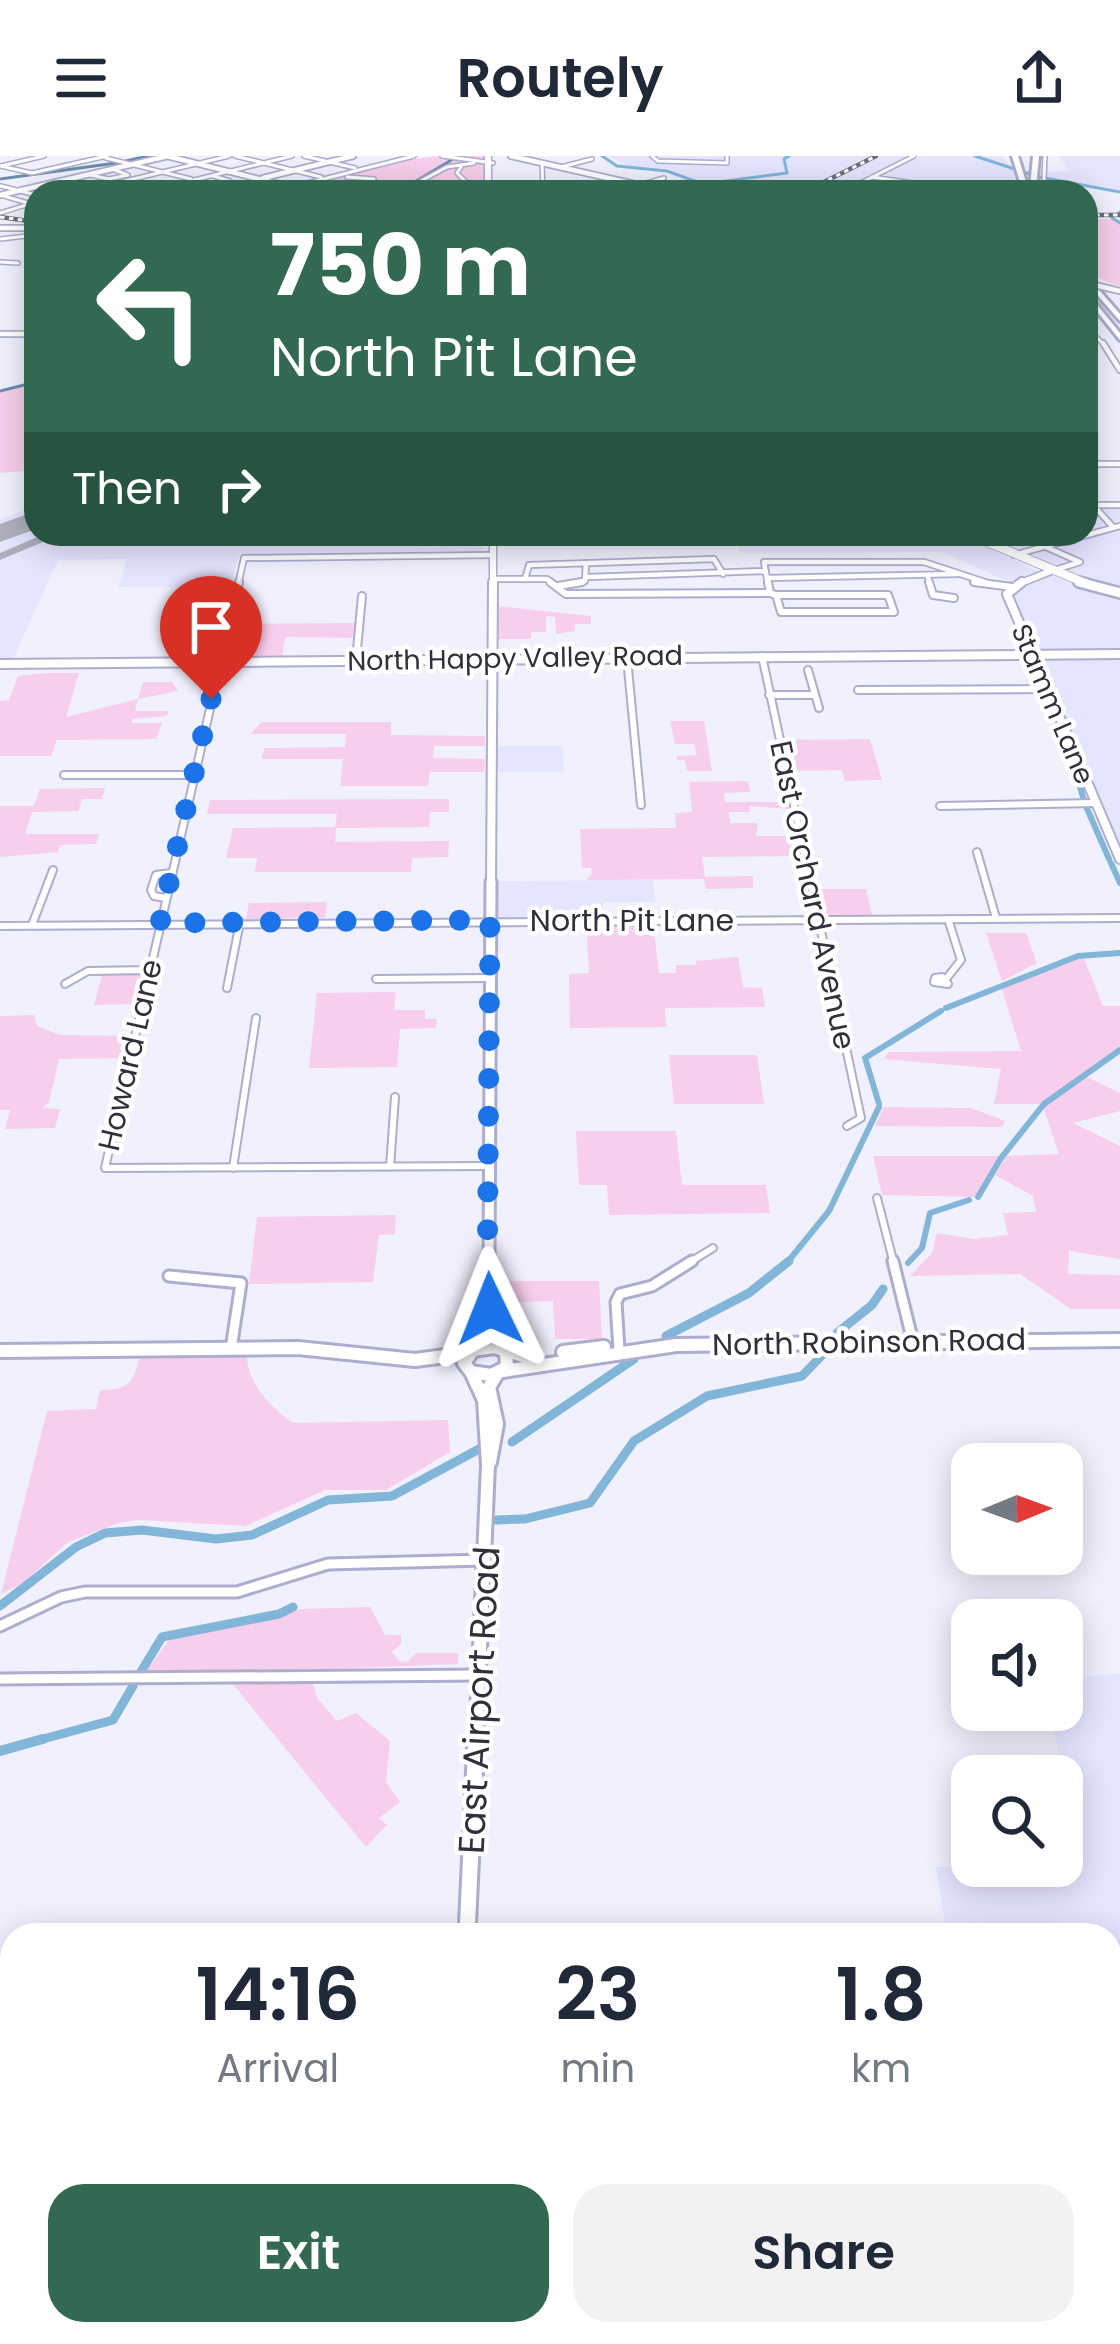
<!DOCTYPE html>
<html lang="en">
<head>
<meta charset="utf-8">
<style>
  :root { --surface:#fff; --page:#f2f2f3; --text:#1f2937; --muted:#747a83; --accent:#316951 }
  body { margin:0; font-family:Poppins,sans-serif; background:var(--page); color:var(--text); height:100vh; display:flex; flex-direction:column; font-size:45px; white-space:nowrap }
  * { box-sizing:border-box; margin:0 }
  p { font-size:39px; color:var(--muted) }
  .icon { flex:none; width:66px; height:66px; fill:none; stroke:currentColor; stroke-width:2; stroke-linecap:round; stroke-linejoin:round }
  .map { position:relative; flex:1; overflow:hidden }
  .details { position:absolute; left:0px; top:1767px; width:1122px; height:423px; display:flex; flex-direction:column; background:var(--surface); border-radius:36px 36px 0 0; box-shadow:0 6px 30px #0003 }
  .details>* { flex:none }
  .banner { position:absolute; left:24px; top:24px; width:1074px; height:366px; border-radius:36px; box-shadow:0 6px 30px #0003; background:#316951; color:#fff; overflow:hidden }
  .needle { width:78px; rotate:89deg }
  .controls { position:absolute; left:951px; top:1287px; display:grid; gap:24px }
  .controls a { display:grid; place-items:center; width:132px; height:132px; border-radius:24px; background:var(--surface); box-shadow:0 6px 30px #0003; font-size:60px }
  .pin { position:absolute; display:grid; place-items:center; width:102px; height:102px; color:#fff; margin:-123px -51px; border-radius:50% 50% 50% 0; rotate:-45deg; box-shadow:0 0 12px #0007 }
  .pin .icon { rotate:45deg }
  .me { position:absolute; width:132px; margin:-66px; rotate:358deg; stroke-linejoin:round; filter:drop-shadow(0 0 9px #0008) }
  .turn { display:flex; align-items:center; gap:42px; height:252px; padding:0 48px; font-size:54px }
  .turn .icon { width:156px; height:156px; stroke-width:2.5 }
  .turn b { display:block; font-size:84px; line-height:102px }
  .then { display:flex; align-items:center; height:114px; padding:0 48px; background:#0003; gap:24px; font-size:45px }
  .eta { display:flex; justify-content:space-evenly; align-items:center; height:204px; text-align:center }
  .eta b { font-size:72px; font-weight:600; line-height:84px }
  .action { display:flex; gap:24px; margin-top:auto; padding:24px 48px }
  .action a { flex:1; height:138px; border-radius:36px; background:var(--accent); color:#fff; font-size:48px; font-weight:600; line-height:138px; text-align:center }
  .action a+a { background:var(--page); color:var(--text) }
  header { display:flex; justify-content:space-between; align-items:center; height:156px; padding:0 48px; background:var(--surface); font-size:54px; font-weight:600 }
  .map>svg:first-child { display:block }
  .built { fill:#e6e5ff }
  .green { fill:#f7ceeb }
  .lines { fill:none; stroke-linecap:round; stroke-linejoin:round }
  .stream { stroke:#698ea9; stroke-width:3 }
  .canal-far4 { stroke:#81b6d8; stroke-width:3 }
  .canal-far3 { stroke:#81b6d8; stroke-width:4.5 }
  .canal-far2 { stroke:#81b6d8; stroke-width:6 }
  .canal-far1 { stroke:#81b6d8; stroke-width:9 }
  .canal { stroke:#81b6d8; stroke-width:10 }
  .taxiway { fill:#afafbc; fill-rule:evenodd }
  .runway { fill:#afafbc; fill-rule:evenodd }
  .street-far4-casing { stroke:#aeadce; stroke-width:6 }
  .street-far3-casing { stroke:#aeadce; stroke-width:8 }
  .street-far2-casing { stroke:#aeadce; stroke-width:10 }
  .street-far1-casing { stroke:#aeadce; stroke-width:15 }
  .street-casing { stroke:#aeadce; stroke-width:16 }
  .secondary-far5-casing { stroke:#aeadce; stroke-width:8 }
  .secondary-far4-casing { stroke:#aeadce; stroke-width:9 }
  .secondary-far3-casing { stroke:#aeadce; stroke-width:12 }
  .secondary-far2-casing { stroke:#aeadce; stroke-width:15 }
  .secondary-far1-casing { stroke:#aeadce; stroke-width:18 }
  .secondary-casing { stroke:#aeadce; stroke-width:21 }
  .primary-far2-casing { stroke:#aeadce; stroke-width:9 }
  .primary-far1-casing { stroke:#aeadce; stroke-width:10 }
  .primary-casing { stroke:#aeadce; stroke-width:14 }
  .highway-casing { stroke:#aeadce; stroke-width:6 }
  .street-far4 { stroke:#fff; stroke-width:3 }
  .street-far3 { stroke:#fff; stroke-width:4.5 }
  .street-far2 { stroke:#fff; stroke-width:6 }
  .street-far1 { stroke:#fff; stroke-width:9 }
  .street { stroke:#fff; stroke-width:10 }
  .secondary-far5 { stroke:#fff; stroke-width:4.5 }
  .secondary-far4 { stroke:#fff; stroke-width:6 }
  .secondary-far3 { stroke:#fff; stroke-width:8 }
  .secondary-far2 { stroke:#fff; stroke-width:9 }
  .secondary-far1 { stroke:#fff; stroke-width:12 }
  .secondary { stroke:#fff; stroke-width:15 }
  .primary-far2 { stroke:#fff; stroke-width:6 }
  .primary-far1 { stroke:#fff; stroke-width:8 }
  .primary { stroke:#fff; stroke-width:9 }
  .highway { fill:#fff; fill-rule:evenodd }
  .rail-casing { stroke:#6e6e7b; stroke-width:4.5 }
  .rail { stroke:#fff; stroke-width:3; stroke-dasharray:4.5; stroke-linecap:butt }
  .secondary-bridge-casing { stroke:#aeadce; stroke-width:8; stroke-linecap:butt }
  .secondary-bridge { stroke:#fff; stroke-width:4.5 }
  .route { stroke:#1a73e8; stroke-width:21; stroke-dasharray:0 37.8 }
  .labels { text-anchor:middle; dominant-baseline:central; stroke-width:9; stroke-linejoin:round; paint-order:stroke }
  .far-street-label { font-size:27px; fill:#302f3c; stroke:#fff }
  .street-label { font-size:30px; fill:#302f3c; stroke:#fff }
  .near-street-label { font-size:36px; fill:#302f3c; stroke:#fff }
</style>
</head>
<body>
<header><svg class="icon" aria-label="menu" viewBox="0 0 24 24"><path d="M4 6h16M4 12h16M4 18h16"/></svg>Routely<svg class="icon" aria-label="share" viewBox="0 0 24 24"><path d="M12 15V3M7 8l5-5 5 5M5 13v7h14v-7"/></svg></header>
<div class="map">
<svg width="1120" height="2188" viewBox="0 0 1120 2188">
  <rect width="100%" height="100%" fill="#f0f0fe"/>
  <path class="built" d="M 609,0 L 1003,0 L 1012,12 L 1017,36 L 675,36 L 663,33 L 694,23 L 670,13 L 627,10 Z
    M 1059,0 L 1120,0 L 1120,34 L 1047,22 L 1046,16 L 1069,15 Z
    M 36,349 L 36,378 L 483,378 L 483,397 L 238,400 L 231,430 L 118,431 L 127,403 L 58,404 L 12,505 L 0,505 L 0,364 Z
    M 1086,350 L 1120,350 L 1120,433 L 1085,424 L 978,378 L 1086,378 Z
    M 736,378 L 922,378 L 955,396 L 928,378 L 959,378 L 1039,416 L 1011,427 L 943,396 L 740,397 Z
    M 1050,419 L 1120,441 L 1120,687 L 1011,441 L 1019,430 Z
    M 495,590 L 562,590 L 564,616 L 495,616 Z
    M 653,724 L 655,746 L 603,746 L 603,760 L 496,761 L 496,725 Z
    M 1120,1517 L 1120,2188 L 559,2188 L 562,2178 L 1110,2178 L 1110,1779 L 947,1779 L 936,1711 L 1062,1710 L 1064,1627 L 1050,1554 L 1062,1554 L 1062,1523 Z"/>
  <path class="green" d="M 438,0 L 484,0 L 484,36 L 318,36 L 298,31 L 392,6 Z
    M 1086,63 L 1120,63 L 1120,130 C 1079,119 1086,100 1086,63 Z
    M 36,228 L 36,314 L 0,317 L 0,236 Z
    M 496,450 L 591,460 L 591,468 L 575,468 L 575,475 L 556,478 L 555,461 L 546,460 L 546,476 L 531,476 L 531,483 L 496,483 Z
    M 355,467 L 353,482 L 285,481 L 282,502 L 224,503 L 232,468 Z
    M 47,517 L 79,517 L 66,561 L 138,543 L 143,526 L 172,526 L 178,535 L 138,543 L 135,555 L 168,555 L 167,560 L 132,563 L 132,567 L 162,567 L 156,583 L 57,584 L 51,600 L 0,600 L 0,545 L 9,544 L 18,520 Z
    M 670,565 L 704,565 L 712,615 L 687,615 L 685,604 L 677,604 L 676,600 L 697,599 L 694,588 L 675,588 Z
    M 262,566 L 391,566 L 391,579 L 485,580 L 485,590 L 434,590 L 433,602 L 485,603 L 484,616 L 430,616 L 428,630 L 340,630 L 343,603 L 261,603 L 265,592 L 345,591 L 346,578 L 250,578 Z
    M 870,583 L 882,624 L 845,625 L 842,614 L 791,615 L 784,584 Z
    M 748,625 L 750,636 L 724,637 L 725,646 L 788,646 L 789,653 L 749,650 L 750,656 L 729,656 L 730,667 L 758,667 L 756,680 L 795,680 L 799,700 L 702,701 L 705,721 L 753,720 L 753,732 L 706,733 L 704,723 L 586,724 L 592,718 L 591,712 L 582,712 L 580,673 L 676,672 L 675,657 L 692,656 L 689,626 Z
    M 105,632 L 102,643 L 82,643 L 78,655 L 32,656 L 25,678 L 99,678 L 96,688 L 60,689 L 58,696 L 0,701 L 0,650 L 34,650 L 40,633 Z
    M 449,643 L 449,656 L 430,656 L 429,671 L 336,672 L 335,686 L 449,685 L 448,701 L 412,702 L 411,716 L 255,716 L 257,702 L 226,702 L 233,672 L 335,671 L 337,658 L 207,658 L 210,644 Z
    M 817,733 L 866,733 L 872,759 L 822,759 Z
    M 327,746 L 325,762 L 246,763 L 249,747 Z
    M 586,767 L 653,767 L 659,817 L 676,817 L 676,809 L 696,809 L 696,805 L 738,801 L 743,831 L 762,832 L 765,851 L 665,852 L 666,871 L 570,872 L 569,818 L 589,817 Z
    M 986,777 L 1026,777 L 1037,807 L 1002,825 Z
    M 1067,803 L 1084,803 L 1103,850 L 1120,850 L 1120,891 L 1083,919 L 1120,937 L 1120,955 L 1073,967 L 1120,990 L 1120,1103 L 1069,1095 L 1068,1118 L 1120,1119 L 1120,1153 L 1071,1153 L 1020,1118 L 910,1120 L 932,1097 L 937,1077 L 974,1083 L 1008,1079 L 1003,1057 L 1036,1056 L 1033,1040 L 995,1019 L 1006,1000 L 1059,998 L 1042,948 L 994,948 L 1001,913 L 884,903 L 889,896 L 1021,895 L 1002,833 Z
    M 145,811 L 136,848 L 94,849 L 104,812 Z
    M 396,836 L 394,854 L 425,854 L 425,863 L 437,863 L 436,872 L 400,873 L 397,911 L 309,912 L 317,837 Z
    M 34,859 L 37,870 L 60,879 L 130,880 L 125,902 L 59,903 L 49,946 L 42,952 L 60,953 L 55,972 L 5,973 L 10,954 L 0,954 L 0,860 Z
    M 669,899 L 757,899 L 764,948 L 674,948 Z
    M 884,951 L 971,952 L 1005,965 L 1002,971 L 875,970 Z
    M 576,975 L 676,975 L 682,1029 L 766,1029 L 770,1057 L 609,1059 L 607,1029 L 579,1029 Z
    M 873,1000 L 1001,1000 L 978,1041 L 882,1039 Z
    M 396,1059 L 395,1078 L 379,1079 L 373,1126 L 249,1128 L 257,1061 Z
    M 500,1125 L 599,1125 L 602,1183 L 555,1183 L 553,1145 L 520,1146 L 521,1183 L 511,1183 L 500,1171 Z
    M 247,1197 C 246,1226 270,1251 293,1267 L 448,1264 L 450,1296 L 386,1334 L 325,1334 L 245,1370 L 139,1364 L 118,1367 L 68,1386 L 23,1427 L 1,1438 L 47,1255 L 96,1253 L 100,1234 C 129,1234 135,1226 140,1198 Z
    M 370,1451 L 385,1479 L 401,1479 L 401,1488 L 392,1496 L 399,1505 L 407,1506 L 416,1497 L 458,1497 L 458,1508 L 143,1520 L 171,1481 L 301,1453 Z
    M 312,1526 L 318,1543 L 337,1565 L 356,1557 L 390,1585 L 386,1626 L 400,1646 L 379,1662 L 387,1669 L 366,1691 L 232,1527 Z
    M 0,2007 L 12,2007 L 12,2174 L 8,2188 L 0,2188 Z"/>
  <g class="lines">
    <path class="stream" d="M 126,5 L 148,0
      M 0,23 L 116,7
      M 351,36 L 410,29 L 458,0
      M 0,235 L 36,226"/>
    <path class="canal-far4" d="M 602,0 L 617,10 L 667,15 L 703,28 L 787,17 L 784,3 L 789,0
      M 975,0 L 1039,21 L 1120,36
      M 1120,56 L 1112,62 L 1120,67"/>
    <path class="canal-far3" d="M 926,378 L 932,381"/>
    <path class="canal-far2" d="M 1076,616 L 1084,645
      M 1085,648 L 1109,703
      M 1111,707 L 1120,727
      M 946,852 L 1078,800 L 1120,797
      M 865,902 L 941,855
      M 866,905 L 879,948
      M 978,1041 L 1001,1002 L 1044,948 L 1120,894
      M 908,1107 L 922,1092 L 930,1057 L 969,1044
      M 786,1108 L 829,1055 L 879,951"/>
    <path class="canal-far1" d="M 837,1177 L 872,1149 L 883,1133
      M 666,1180 L 749,1137 L 789,1105
      M 512,1286 L 634,1203
      M 496,1364 L 525,1363 L 590,1347 L 634,1285 L 707,1240 L 802,1220 L 829,1192
      M 0,1450 L 76,1391 L 105,1377 L 142,1374 L 216,1383 L 252,1379 L 328,1344 L 392,1340 L 481,1292
      M 139,1519 L 162,1481 L 279,1458 L 293,1451
      M 32,1586 L 113,1564 L 133,1530"/>
    <path class="canal" d="M 0,1595 L 43,1583
      M 1110,2023 L 1120,2017
      M 1068,2188 L 1070,2178"/>
    <path class="taxiway" d="M 42,379 L 480,378 L 480,379 L 475,382 L 48,384 L 0,404 L 0,397 Z"/>
    <path class="runway" d="M 36,355 L 36,373 L 0,386 L 0,368 Z"/>
    <g class="street-far4-casing">
      <path id="street-far4" d="M 235,0 L 321,21
        M 304,0 L 355,12
        M 442,0 L 493,7
        M 652,0 L 658,5 L 727,7 L 727,0
        M 106,2 L 191,23
        M 542,7 L 543,35
        M 0,10 L 32,17 L 107,0
        M 1,10 L 44,0
        M 461,11 L 457,17 L 476,36
        M 561,11 L 592,3
        M 90,19 L 109,23 L 128,19 L 112,13
        M 213,20 L 230,25
        M 347,21 L 374,23
        M 872,21 L 974,36
        M 1044,23 L 1045,0
        M 421,25 L 447,11 L 474,7
        M 181,28 L 219,36
        M 43,29 L 63,34 L 83,30 L 65,24
        M 640,29 L 664,22
        M 1,30 L 36,39
        M 292,31 L 414,0
        M 488,35 L 646,36 L 684,27
        M 79,36 L 229,0
        M 145,36 L 292,0
        M 267,36 L 289,31
        M 843,36 L 914,0
        M 0,39 L 28,47
        M 0,57 L 36,46
        M 36,57 L 29,58 L 36,59
        M 0,83 L 36,79
        M 0,106 L 18,107
        M 1089,173 L 1105,190"/>
    </g>
    <g class="street-far3-casing">
      <path id="street-far3" d="M 1103,187 L 1120,214
        M 1086,308 L 1120,308
        M 1086,349 L 1120,349
        M 1093,349 L 1113,371
        M 493,382 L 712,380
        M 1046,391 L 1080,406 L 1055,414
        M 1014,399 L 1120,370
        M 588,421 L 766,415
        M 928,421 L 930,429
        M 767,422 L 958,418
        M 493,423 L 547,423 L 554,429
        M 525,423 L 529,409 L 714,403 L 723,418
        M 238,429 L 244,402 L 493,399
        M 566,429 L 585,425 L 586,407
        M 768,429 L 764,406 L 924,406 L 994,429"/>
    </g>
    <g class="street-far2-casing">
      <path id="street-far2" d="M 239,426 L 105,1012 L 489,1010
        M 550,426 L 566,438 L 770,437
        M 768,426 L 770,437 L 776,439
        M 929,426 L 933,439 L 954,442
        M 974,426 L 1012,431
        M 558,430 L 582,426
        M 776,439 L 888,439 L 894,456 L 781,456 Z
        M 762,500 L 861,962 L 847,970
        M 627,502 L 641,649
        M 356,504 L 362,440
        M 808,514 L 819,552
        M 858,534 L 1046,533
        M 769,539 L 815,539
        M 64,619 L 194,619
        M 940,650 L 1096,647
        M 977,696 L 996,762
        M 166,742 L 154,740 L 151,734 L 156,719 L 171,717
        M 32,769 L 53,714
        M 0,770 L 1120,762
        M 942,821 L 948,828 L 934,826 L 935,822 Z
        M 376,823 L 489,822
        M 946,823 L 961,804 L 948,763
        M 65,828 L 88,815 L 150,814
        M 227,832 L 240,766
        M 390,1011 L 395,941
        M 233,1012 L 256,862
        M 877,1042 L 894,1108
        M 687,1108 L 713,1092"/>
    </g>
    <g class="street-far1-casing">
      <path id="street-far1" d="M 893,1105 L 913,1186
        M 169,1120 L 241,1127 L 231,1193
        M 619,1194 L 616,1146 L 620,1138 L 652,1130 L 692,1105
        M 0,1470 L 61,1441 L 85,1436 L 237,1436 L 328,1408 L 486,1404
        M 0,1523 L 480,1519"/>
    </g>
    <g class="street-casing">
      <path id="street" d="M 0,1936 L 12,1938
        M 0,2020 L 12,2021"/>
    </g>
    <g class="secondary-far5-casing">
      <path id="secondary-far5" d="M 167,0 L 311,36
        M 511,0 L 670,36
        M 263,22 L 353,0
        M 0,39 L 168,0
        M 0,72 L 36,72
        M 1103,131 L 1120,135
        M 0,178 L 36,178"/>
    </g>
    <g class="secondary-far4-casing">
      <path id="secondary-far4" d="M 493,429 L 493,378
        M 1016,429 L 1051,415"/>
    </g>
    <g class="secondary-far3-casing">
      <path id="secondary-far3" d="M 1022,426 L 1007,438 L 1120,703
        M 0,508 L 1120,498
        M 491,729 L 493,426"/>
    </g>
    <g class="secondary-far2-casing">
      <path id="secondary-far2" d="M 489,1108 L 491,726"/>
    </g>
    <g class="secondary-far1-casing">
      <path id="secondary-far1" d="M 487,1146 L 493,1181 L 501,1193
        M 473,1194 L 485,1176 L 482,1154 L 489,1105
        M 0,1195 L 298,1192 L 415,1204 L 468,1197
        M 563,1196 L 604,1191
        M 506,1197 L 507,1211 L 491,1219 L 471,1216 L 464,1207 L 473,1194 L 494,1191 L 533,1203
        M 503,1215 L 676,1189 L 1120,1184
        M 471,1216 L 484,1244 L 488,1309 L 476,1586
        M 490,1306 L 497,1268 L 489,1231 L 497,1218"/>
    </g>
    <g class="secondary-casing">
      <path id="secondary" d="M 467,1779 L 476,1583
        M 320,2188 L 326,2178"/>
    </g>
    <g class="primary-far2-casing">
      <path id="primary-far2" d="M 488,0 L 488,36"/>
    </g>
    <g class="primary-far1-casing">
      <path id="primary-far1" d="M 968,378 L 1090,429"/>
    </g>
    <g class="primary-casing">
      <path id="primary" d="M 1079,426 L 1120,437"/>
    </g>
    <g class="highway-casing">
      <path id="highway" d="M 1012,0 L 1018,0 L 1029,36 L 1023,36 Z
        M 1033,0 L 1039,0 L 1036,32 L 1033,34 L 1030,32 Z
        M 1086,119 L 1120,158 L 1120,165 L 1086,126 Z
        M 1086,135 L 1120,177 L 1120,184 L 1086,142 Z"/>
    </g>
    <use href="#street-far4" class="street-far4"/>
    <use href="#street-far3" class="street-far3"/>
    <use href="#street-far2" class="street-far2"/>
    <use href="#street-far1" class="street-far1"/>
    <use href="#street" class="street"/>
    <use href="#secondary-far5" class="secondary-far5"/>
    <use href="#secondary-far4" class="secondary-far4"/>
    <use href="#secondary-far3" class="secondary-far3"/>
    <use href="#secondary-far2" class="secondary-far2"/>
    <use href="#secondary-far1" class="secondary-far1"/>
    <use href="#secondary" class="secondary"/>
    <use href="#primary-far2" class="primary-far2"/>
    <use href="#primary-far1" class="primary-far1"/>
    <use href="#primary" class="primary"/>
    <use href="#highway" class="highway"/>
    <g class="rail-casing">
      <path id="rail" d="M 804,36 L 876,0
        M 1086,59 L 1120,59
        M 0,61 L 36,66"/>
    </g>
    <use href="#rail" class="rail"/>
    <g class="secondary-bridge-casing">
      <path id="secondary-bridge" d="M 1086,127 L 1103,131"/>
    </g>
    <use href="#secondary-bridge" class="secondary-bridge"/>
  </g>
  <g class="lines">
    <path class="route" d="M 211,543 L 160,767 L 490,764 L 487,1146 L 490,1153"/>
  </g>
  <g class="labels">
    <g class="far-street-label">
      <text transform="translate(515 502) rotate(-1)">North Happy Valley Road</text>
      <text transform="translate(1053 548) rotate(67)">Stamm Lane</text>
    </g>
    <g class="street-label">
      <text transform="translate(813 739) rotate(78)">East Orchard Avenue</text>
      <text x="632" y="764">North Pit Lane</text>
      <text transform="translate(130 899) rotate(-77)">Howard Lane</text>
      <text transform="translate(869 1186) rotate(-1)">North Robinson Road</text>
    </g>
    <g class="near-street-label">
      <text transform="translate(479 1544) rotate(-87)">East Airport Road</text>
    </g>
  </g>
</svg>
<div class="controls">
<a><svg class="needle" viewBox="-14 -14 28 28"><path d="M0-13l5 13h-10z" fill="#e53935"/><path d="M0 13l5-13h-10z" fill="#747a83"/></svg></a>
<a><svg class="icon" aria-label="sound" viewBox="0 0 24 24"><path d="M4 9h4l5-4v14l-5-4H4zM17 9q2 3 0 6"/></svg></a>
<a><svg class="icon" aria-label="search" viewBox="0 0 24 24"><circle cx="10" cy="10" r="6"/><path d="M15 15l6 6"/></svg></a>
</div>
<div class="pin" style="left:211px;top:543px;background:#d93025"><svg class="icon" aria-label="arrive" viewBox="0 0 24 24"><path d="M6 21V4h12l-3 4 3 4H6"/></svg></div>
<svg class="me" style="left:490px;top:1153px" viewBox="-20 -20 40 40"><path d="M0-17L14 15 0 8-14 15z" fill="#1a73e8" stroke="#fff" stroke-width="4"/></svg>
<div class="banner">
<div class="turn"><svg class="icon" aria-label="left" viewBox="0 0 24 24"><path d="M17 20v-9H6M10 6l-5 5 5 5"/></svg><div><b>750 m</b>North Pit Lane</div></div>
<div class="then">Then<svg class="icon" aria-label="right" viewBox="0 0 24 24"><path d="M7 20v-9h11M14 6l5 5-5 5"/></svg></div>
</div>
<section class="details">
<div class="eta">
<div><b>14:16</b><p>Arrival</p></div>
<div><b>23</b><p>min</p></div>
<div><b>1.8</b><p>km</p></div>
</div>
<div class="action"><a>Exit</a><a>Share</a></div>
</section>
</div>
</body>
</html>
